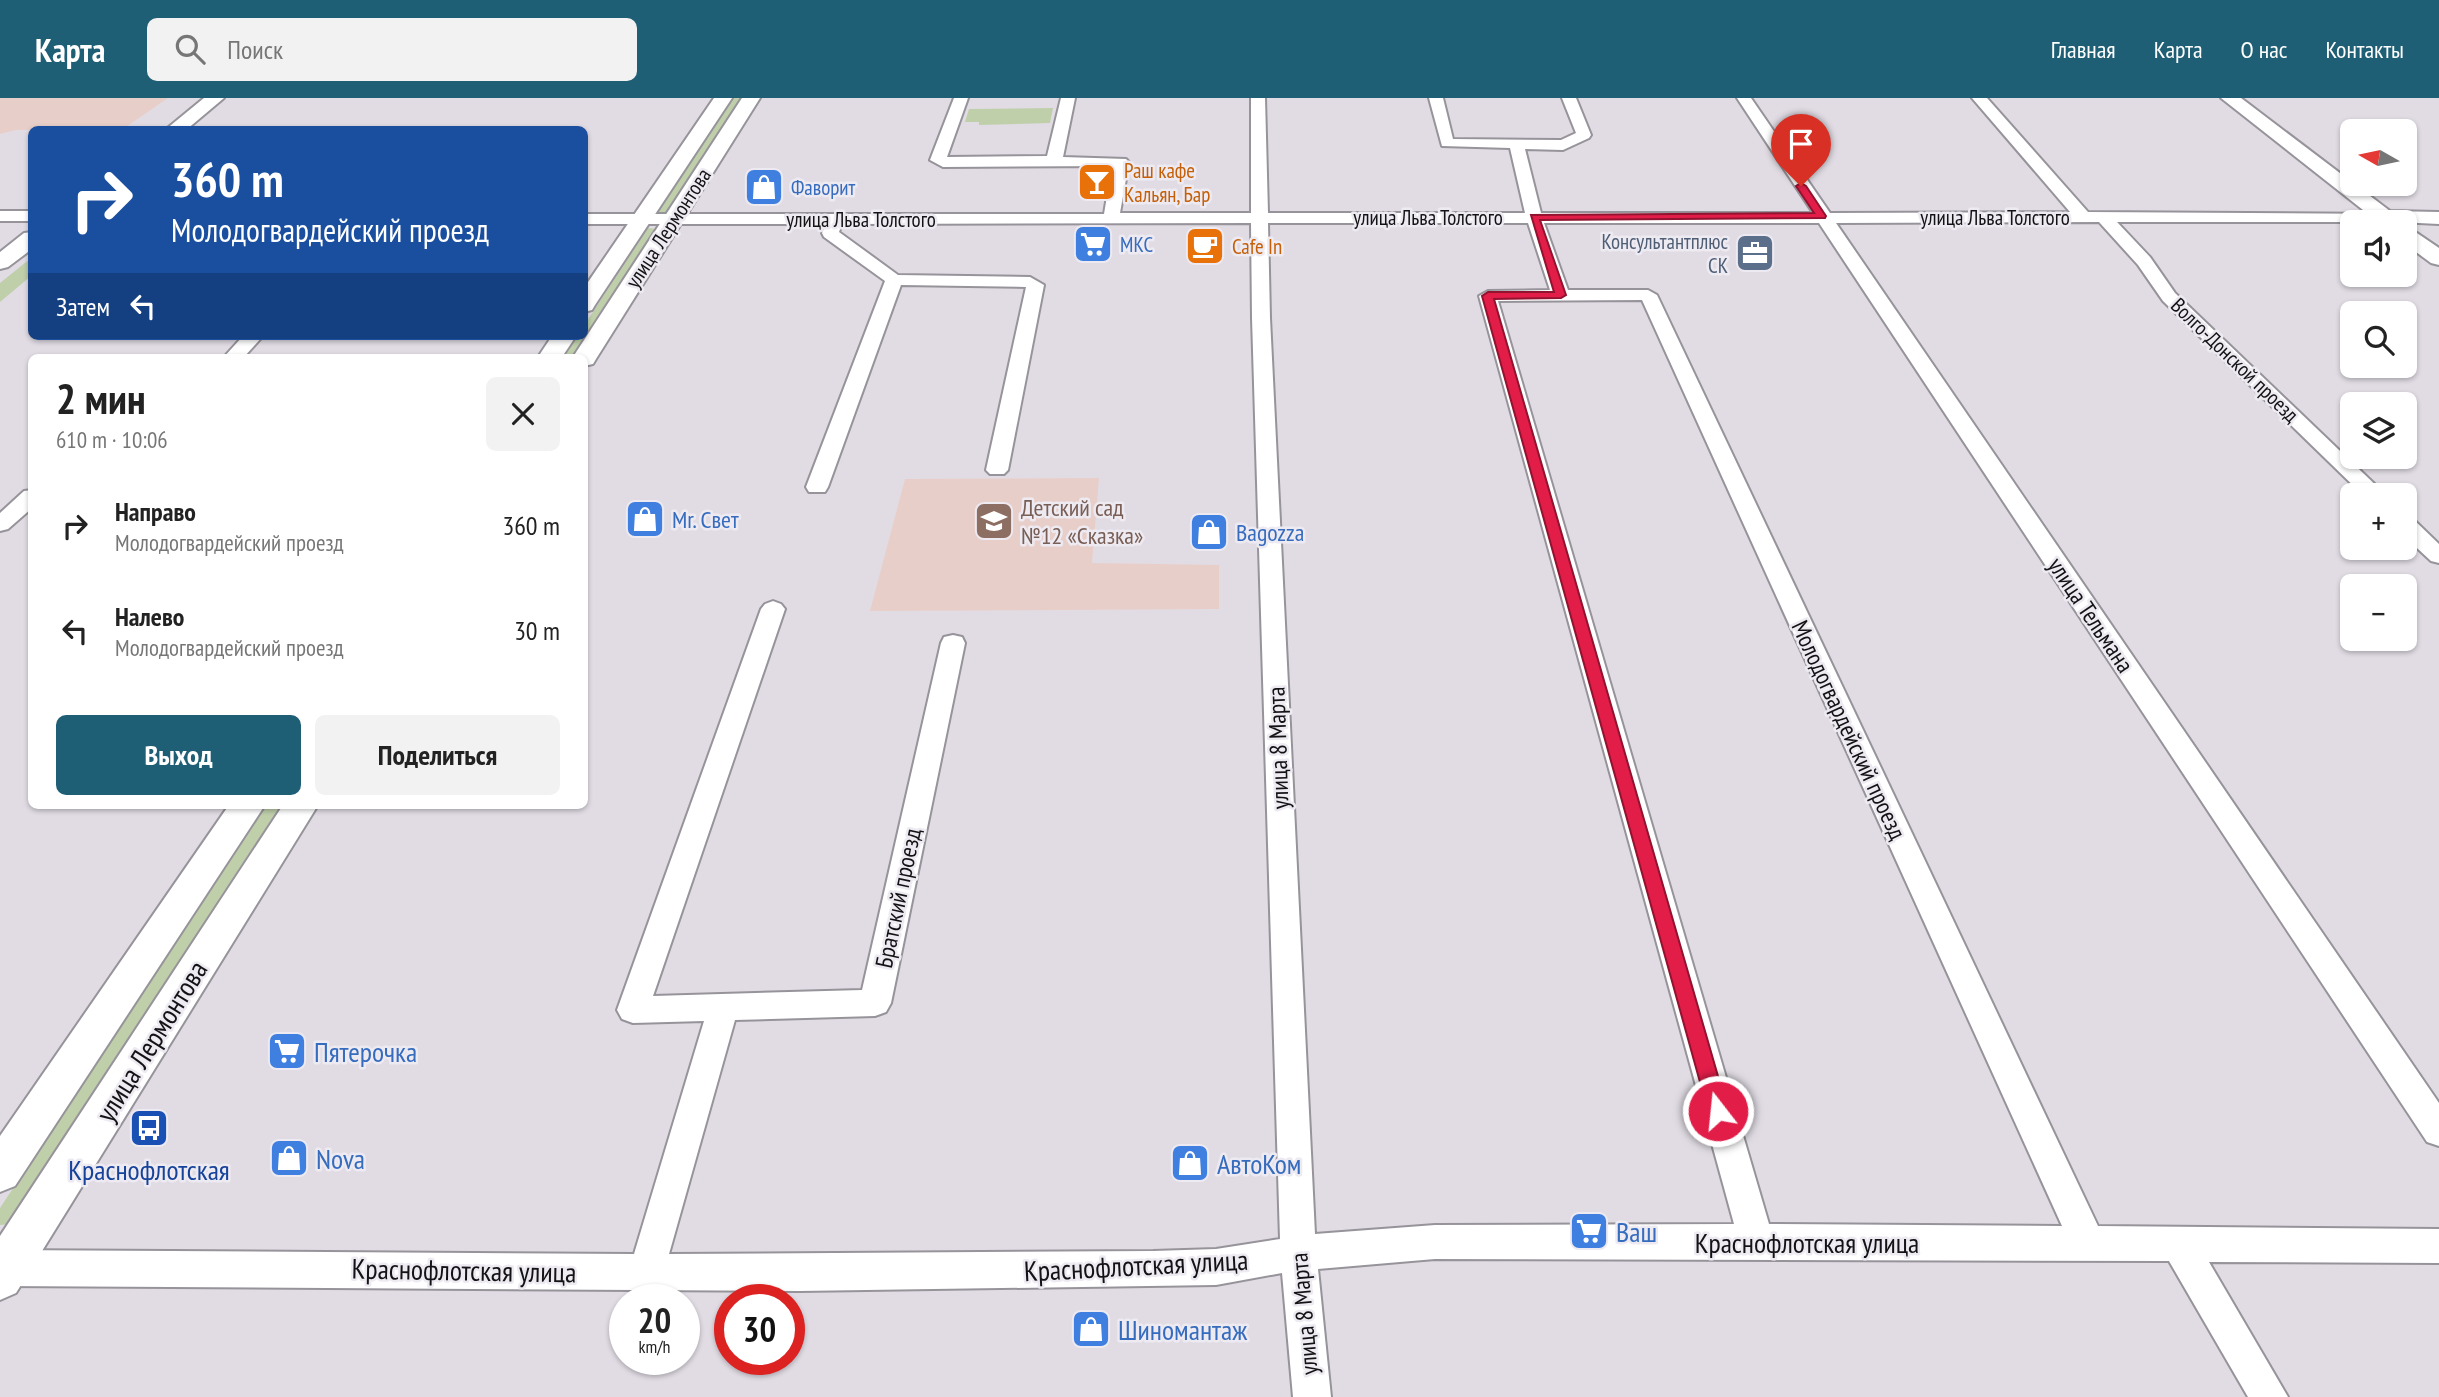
<!DOCTYPE html>
<html lang="ru">
<head>
<meta charset="utf-8">
<style>
  :root { --surface:#fff; --page:#f2f2f2; --text:#222; --muted:#767676; --accent:#1f5f75 }
  body { margin:0; font-family:"PT Sans Narrow",sans-serif; background:var(--page); color:var(--text); height:100vh; display:flex; flex-direction:column; font-size:26px; white-space:nowrap }
  * { box-sizing:border-box; margin:0 }
  p { font-size:23px; color:var(--muted) }
  .icon { flex:none; width:38px; height:38px; fill:none; stroke:currentColor; stroke-width:2; stroke-linecap:round; stroke-linejoin:round }
  .map { position:relative; flex:1; overflow:hidden }
  .panel { position:absolute; left:28px; top:256px; width:560px; height:455px; display:flex; flex-direction:column; background:var(--surface); border-radius:10px; box-shadow:0 2px 5px #0004 }
  .panel>* { flex:none }
  .hud { position:absolute; left:28px; top:28px; width:560px; height:214px; border-radius:10px; box-shadow:0 2px 5px #0004; background:#1a4fa0; color:#fff; overflow:hidden }
  .needle { width:46px; rotate:279deg }
  .controls { position:absolute; left:2340px; top:21px; display:grid; gap:14px }
  .controls a { display:grid; place-items:center; width:77px; height:77px; border-radius:10px; background:var(--surface); box-shadow:0 2px 5px #0004; font-size:35px }
  .speed { position:absolute; left:609px; top:1186px; display:flex; gap:14px; font-size:35px; font-weight:700; text-align:center }
  .speed>* { display:grid; place-content:center; width:91px; height:91px; border-radius:50%; background:var(--surface); box-shadow:0 2px 5px #0004; line-height:1 }
  .speed small { font-size:18px; font-weight:400 }
  .speed .limit { border:10px solid #d22; background:#fff; color:#111 }
  .pin { position:absolute; display:grid; place-items:center; width:60px; height:60px; color:#fff; margin:-72px -30px; border-radius:50% 50% 50% 0; rotate:-45deg; box-shadow:0 0 7px #0007 }
  .pin .icon { rotate:45deg }
  .me { position:absolute; width:77px; margin:-38px; rotate:344deg; stroke-linejoin:round; filter:drop-shadow(0 0 5px #0008) }
  .turn { display:flex; align-items:center; gap:24px; height:147px; padding:0 28px; font-size:32px }
  .turn .icon { width:91px; height:91px; stroke-width:2.5 }
  .turn b { display:block; font-size:49px; line-height:60px }
  .then { display:flex; align-items:center; height:66px; padding:0 28px; background:#0003; gap:14px; font-size:26px }
  .round { display:grid; place-items:center; flex:none; width:74px; height:74px; border-radius:10px; background:var(--page) }
  .summary { display:flex; align-items:center; justify-content:space-between; height:119px; padding:0 28px }
  h1 { font-size:42px; font-weight:800; line-height:52px }
  .action { display:flex; gap:14px; margin-top:auto; padding:14px 28px }
  .action a { flex:1; height:80px; border-radius:10px; background:var(--accent); color:#fff; font-size:28px; font-weight:800; line-height:80px; text-align:center }
  .action a+a { background:var(--page); color:var(--text) }
  ul { padding:0; list-style:none }
  li { display:flex; align-items:center; gap:21px; height:105px; padding:0 28px }
  li div { flex:1 }
  li b { display:block; font-size:26px }
  li em { font-style:normal }
  header { display:flex; align-items:center; gap:42px; box-sizing:border-box; height:98px; padding:0 35px; background:var(--accent); color:#fff }
  header strong { font-size:33px }
  nav { display:flex; gap:38px; margin-inline-start:auto; font-size:24px }
  .search { width:490px; height:63px; background:var(--page); display:flex; align-items:center; gap:18px; box-sizing:border-box; padding:0 24px; border-radius:10px; color:var(--muted); font-size:26px }
  .map>svg:first-child { display:block }
  .education { fill:#e8cec8 }
  .green { fill:#becfaa }
  .lines { fill:none; stroke-linecap:round; stroke-linejoin:round }
  .minor-casing { stroke:#97939a; stroke-width:4 }
  .major-casing { stroke:#97939a; stroke-width:4 }
  .minor { fill:#fff; fill-rule:evenodd }
  .major { fill:#fff; fill-rule:evenodd }
  .route { fill:#e11d48; stroke:#92132f; stroke-width:2 }
  .labels { text-anchor:middle; dominant-baseline:central; stroke-width:5; stroke-linejoin:round; paint-order:stroke }
  .far-food-label { font-size:21px; fill:#c56008; stroke:#eeeaf2; text-anchor:start }
  .far-shop-label { font-size:21px; fill:#366cbe; stroke:#eeeaf2; text-anchor:start }
  .far-street-label { font-size:21px; fill:#131214; stroke:#eeeaf2 }
  .far-service-label { font-size:21px; fill:#4e5e75; stroke:#eeeaf2; text-anchor:end }
  .education-label { font-size:24px; fill:#785e54; stroke:#eeeaf2; text-anchor:start }
  .shop-label { font-size:24px; fill:#366cbe; stroke:#eeeaf2; text-anchor:start }
  .street-label { font-size:24px; fill:#131214; stroke:#eeeaf2 }
  .near-street-label { font-size:28px; fill:#131214; stroke:#eeeaf2 }
  .near-shop-label { font-size:28px; fill:#366cbe; stroke:#eeeaf2; text-anchor:start }
  .near-transit-label { font-size:28px; fill:#164399; stroke:#eeeaf2 }
</style>
</head>
<body>
<header>
<strong>Карта</strong>
<div class="search"><svg class="icon" aria-label="search" viewBox="0 0 24 24"><circle cx="10" cy="10" r="6"/><path d="M15 15l6 6"/></svg>Поиск</div>
<nav><a>Главная</a><a>Карта</a><a>О нас</a><a>Контакты</a></nav>
</header>
<div class="map">
<svg width="2439" height="1299" viewBox="0 0 2439 1299">
  <rect width="100%" height="100%" fill="#e1dce4"/>
  <path class="education" d="M 0,0 L 168,0 L 123,31 L 16,32 L 0,36 Z
    M 1099,380 L 1092,465 L 1219,467 L 1219,511 L 870,513 L 905,381 Z"/>
  <path class="green" d="M 733,0 L 741,0 L 667,114 L 658,114 Z
    M 1053,10 L 1050,25 L 979,27 L 979,24 L 965,24 L 969,11 Z
    M 648,130 L 657,131 L 574,259 L 563,259 L 577,238 L 584,238 L 585,226 Z
    M 31,160 L 31,178 L 0,204 L 0,185 Z
    M 266,707 L 283,707 L 11,1126 L 0,1127 L 0,1110 Z"/>
  <g class="lines">
    <g class="minor-casing">
      <path id="minor" d="M 954,0 L 968,0 L 947,59 L 1047,58 L 1061,0 L 1075,0 L 1063,59 L 1126,61 L 1129,64 L 1120,115 L 1251,115 L 1251,0 L 1265,0 L 1268,115 L 1525,115 L 1510,50 L 1442,48 L 1429,0 L 1443,0 L 1453,41 L 1561,42 L 1576,35 L 1562,0 L 1576,0 L 1591,37 L 1589,40 L 1563,52 L 1525,51 L 1541,115 L 1813,115 L 1737,0 L 1751,0 L 1830,115 L 2070,114 L 1972,0 L 1987,0 L 2088,114 L 2390,116 L 2392,119 L 2384,124 L 2117,124 L 2150,159 L 2175,195 L 2386,397 L 2363,397 L 2163,203 L 2138,167 L 2099,124 L 1836,125 L 2439,1005 L 2439,1048 L 2427,1044 L 1819,125 L 1544,125 L 1568,192 L 1648,192 L 1657,197 L 2098,1128 L 2439,1131 L 2439,1165 L 2209,1164 L 2288,1299 L 2248,1299 L 2169,1163 L 1435,1161 L 1318,1171 L 1331,1299 L 1293,1299 L 1282,1175 L 1216,1187 L 799,1193 L 0,1188 L 0,1152 L 634,1156 L 704,923 L 633,925 L 622,921 L 617,912 L 761,511 L 765,506 L 773,503 L 781,506 L 785,511 L 653,898 L 862,892 L 941,545 L 944,539 L 953,537 L 962,539 L 965,545 L 891,905 L 886,914 L 875,918 L 735,922 L 669,1156 L 1153,1153 L 1216,1151 L 1280,1141 L 1252,220 L 1251,125 L 842,126 L 839,134 L 898,177 L 1030,179 L 1044,187 L 1008,372 L 1004,376 L 990,376 L 986,372 L 1026,189 L 901,187 L 828,389 L 825,394 L 809,394 L 806,389 L 885,183 L 824,139 L 822,135 L 826,126 L 584,126 L 584,116 L 1104,116 L 1112,68 L 943,69 L 930,62 ZM 1268,125 L 1528,125 L 1550,192 L 1488,193 L 1479,198 L 1734,1126 L 1435,1127 L 1315,1136 L 1270,220 ZM 1642,202 L 2062,1128 L 1769,1126 L 1498,203 Z
        M 0,113 L 32,113 L 32,123 L 0,123 Z
        M 243,238 L 263,238 L 244,259 L 224,259 Z
        M 32,392 L 32,410 L 8,431 L 0,433 L 0,415 L 24,393 Z
        M 2404,418 L 2412,420 L 2439,446 L 2439,465 L 2431,463 L 2404,438 Z"/>
    </g>
    <g class="major-casing">
      <path id="major" d="M 204,0 L 224,0 L 186,32 L 165,32 Z
        M 714,0 L 732,0 L 595,207 L 592,212 L 584,214 L 584,190 Z
        M 742,0 L 760,0 L 596,261 L 593,266 L 584,268 L 584,259 L 573,259 Z
        M 2221,0 L 2241,0 L 2390,113 L 2439,114 L 2439,126 L 2377,123 Z
        M 2404,129 L 2411,131 L 2439,150 L 2439,167 L 2431,165 L 2404,145 Z
        M 32,134 L 32,151 L 8,169 L 0,171 L 0,154 L 24,135 Z
        M 552,238 L 576,238 L 562,259 L 538,259 Z
        M 229,707 L 265,707 L 15,1088 L 0,1094 L 0,1038 Z
        M 283,707 L 318,707 L 16,1195 L 0,1202 L 0,1138 Z"/>
    </g>
    <use href="#minor" class="minor"/>
    <use href="#major" class="major"/>
  </g>
  <path class="route" d="M 1801,85 L 1806,88 L 1826,118 L 1825,120 L 1540,122 L 1566,197 L 1561,200 L 1494,201 L 1728,1013 L 1725,1019 L 1718,1022 L 1711,1019 L 1708,1013 L 1482,198 L 1488,194 L 1554,194 L 1531,117 L 1814,115 L 1796,88 Z"/>
  <defs>
    <g id="bar-square" transform="scale(2.0125)"><rect x="-9" y="-9" width="18" height="18" rx="4" fill="#e8710a" stroke="#eeeaf2"/><path d="M-6-5H6L.8 .8V4.5H3.5V6h-7V4.5H-.8V.8Z" fill="#fff"/></g>
    <g id="shop-square" transform="scale(2.0125)"><rect x="-9" y="-9" width="18" height="18" rx="4" fill="#3f7fe0" stroke="#eeeaf2"/><path d="M-5-2.5h2.3a2.7 3.5 0 0 1 5.4 0H5L5.5 6h-11ZM-1.5-2.5h3a1.5 2.3 0 0 0-3 0Z" fill="#fff"/></g>
    <g id="supermarket-square" transform="scale(2.0125)"><rect x="-9" y="-9" width="18" height="18" rx="4" fill="#3f7fe0" stroke="#eeeaf2"/><path d="M-6-5.5h2.5l.6 2H6L4.5 2H-2.5L-4.4-4H-6ZM-1.5 3.2a1.3 1.3 0 1 0 .1 0ZM3 3.2a1.3 1.3 0 1 0 .1 0Z" fill="#fff"/></g>
    <g id="cafe-square" transform="scale(2.0125)"><rect x="-9" y="-9" width="18" height="18" rx="4" fill="#e8710a" stroke="#eeeaf2"/><path d="M-5.5-4.5H6V0H3Q3 3.5 0 3.5H-2.5Q-5.5 3.5-5.5 0ZM3-3.2v2h1.7v-2ZM-6 4.5H4V6H-6Z" fill="#fff"/></g>
    <g id="office-square" transform="scale(2.0125)"><rect x="-9" y="-9" width="18" height="18" rx="4" fill="#5c6f8a" stroke="#eeeaf2"/><path d="M-6-3h4V-5.5h4V-3h4V5H-6ZM-1-4.5V-3h2v-1.5ZM-6 0V1H6V0Z" fill="#fff"/></g>
    <g id="school-square" transform="scale(2.0125)"><rect x="-9" y="-9" width="18" height="18" rx="4" fill="#8d6e63" stroke="#eeeaf2"/><path d="M0-5L7-2L0 1L-7-2ZM-4 1L0 2.5L4 1V4Q0 6-4 4Z" fill="#fff"/></g>
    <g id="bus-square" transform="scale(2.0125)"><rect x="-9" y="-9" width="18" height="18" rx="4" fill="#1a4fb4" stroke="#eeeaf2"/><path d="M-5-6H5V4H4V6H2V4H-2V6H-4V4H-5ZM-3.5-4V0h7V-4ZM-3.5 1.2v1.5H-2V1.2ZM2 1.2v1.5H3.5V1.2Z" fill="#fff"/></g>
  </defs>
  <g fill-rule="evenodd">
    <use href="#bar-square" x="1097" y="84"/>
    <use href="#shop-square" x="764" y="89"/>
    <use href="#supermarket-square" x="1093" y="146"/>
    <use href="#cafe-square" x="1205" y="148"/>
    <use href="#office-square" x="1755" y="155"/>
    <use href="#shop-square" x="645" y="421"/>
    <use href="#school-square" x="994" y="423"/>
    <use href="#shop-square" x="1209" y="434"/>
    <use href="#supermarket-square" x="287" y="953"/>
    <use href="#bus-square" x="149" y="1030"/>
    <use href="#shop-square" x="289" y="1060"/>
    <use href="#shop-square" x="1190" y="1065"/>
    <use href="#supermarket-square" x="1589" y="1133"/>
    <use href="#shop-square" x="1091" y="1231"/>
  </g>
  <g class="labels">
    <g class="far-food-label">
      <text x="1124" y="72">Раш кафе<tspan x="1124" dy="24">Кальян, Бар</tspan></text>
      <text x="1232" y="148">Cafe In</text>
    </g>
    <g class="far-shop-label">
      <text x="791" y="89">Фаворит</text>
      <text x="1120" y="146">МКС</text>
    </g>
    <g class="far-street-label">
      <text x="1428" y="119">улица Льва Толстого</text>
      <text x="1995" y="119">улица Льва Толстого</text>
      <text x="861" y="121">улица Льва Толстого</text>
      <text transform="translate(668 130) rotate(-57)">улица Лермонтова</text>
      <text transform="translate(2235 262) rotate(44)">Волго-Донской проезд</text>
    </g>
    <g class="far-service-label">
      <text x="1728" y="143">Консультантплюс<tspan x="1728" dy="24">СК</tspan></text>
    </g>
    <g class="education-label">
      <text x="1021" y="409">Детский сад<tspan x="1021" dy="28">№12 «Сказка»</tspan></text>
    </g>
    <g class="shop-label">
      <text x="672" y="421">Mr. Свет</text>
      <text x="1236" y="434">Bagozza</text>
    </g>
    <g class="street-label">
      <text transform="translate(2091 517) rotate(56)">улица Тельмана</text>
      <text transform="translate(1849 632) rotate(65)">Молодогвардейский проезд</text>
      <text transform="translate(1278 650) rotate(-92)">улица 8 Марта</text>
      <text transform="translate(898 800) rotate(-78)">Братский проезд</text>
      <text transform="translate(1304 1216) rotate(-95)">улица 8 Марта</text>
    </g>
    <g class="near-street-label">
      <text transform="translate(151 943) rotate(-58)">улица Лермонтова</text>
      <text x="1807" y="1144">Краснофлотская улица</text>
      <text transform="translate(1136 1167) rotate(-3)">Краснофлотская улица</text>
      <text transform="translate(464 1172) rotate(1)">Краснофлотская улица</text>
    </g>
    <g class="near-shop-label">
      <text x="314" y="953">Пятерочка</text>
      <text x="316" y="1060">Nova</text>
      <text x="1217" y="1065">АвтоКом</text>
      <text x="1616" y="1133">Ваш</text>
      <text x="1118" y="1231">Шиномантаж</text>
    </g>
    <g class="near-transit-label">
      <text x="149" y="1071">Краснофлотская</text>
    </g>
  </g>
</svg>
<div class="controls">
<a><svg class="needle" viewBox="-14 -14 28 28"><path d="M0-13l5 13h-10z" fill="#e53935"/><path d="M0 13l5-13h-10z" fill="#767676"/></svg></a>
<a><svg class="icon" aria-label="sound" viewBox="0 0 24 24"><path d="M4 9h4l5-4v14l-5-4H4zM17 9q2 3 0 6"/></svg></a>
<a><svg class="icon" aria-label="search" viewBox="0 0 24 24"><circle cx="10" cy="10" r="6"/><path d="M15 15l6 6"/></svg></a>
<a><svg class="icon" aria-label="layers" viewBox="0 0 24 24"><path d="M12 4l9 5-9 5-9-5zM3 14l9 5 9-5"/></svg></a>
<a>+</a>
<a>−</a>
</div>
<div class="speed"><div>20<small>km/h</small></div><div class="limit">30</div></div>
<div class="pin" style="left:1801px;top:88px;background:#d93025"><svg class="icon" aria-label="arrive" viewBox="0 0 24 24"><path d="M6 21V4h12l-3 4 3 4H6"/></svg></div>
<svg class="me" style="left:1718px;top:1013px" viewBox="-20 -20 40 40"><circle r="17" fill="#e11d48" stroke="#fff" stroke-width="3"/><path d="M0-11L8 9 0 5-8 9z" fill="#fff"/></svg>
<div class="hud">
<div class="turn"><svg class="icon" aria-label="right" viewBox="0 0 24 24"><path d="M7 20v-9h11M14 6l5 5-5 5"/></svg><div><b>360 m</b>Молодогвардейский проезд</div></div>
<div class="then">Затем<svg class="icon" aria-label="left" viewBox="0 0 24 24"><path d="M17 20v-9H6M10 6l-5 5 5 5"/></svg></div>
</div>
<section class="panel">
<div class="summary"><div><h1>2 мин</h1><p>610 m · 10:06</p></div><a class="round"><svg class="icon" aria-label="close" viewBox="0 0 24 24"><path d="M6 6l12 12M18 6L6 18"/></svg></a></div>
<ul>
<li><svg class="icon" aria-label="right" viewBox="0 0 24 24"><path d="M7 20v-9h11M14 6l5 5-5 5"/></svg><div><b>Направо</b><p>Молодогвардейский проезд</p></div><em>360 m</em></li>
<li><svg class="icon" aria-label="left" viewBox="0 0 24 24"><path d="M17 20v-9H6M10 6l-5 5 5 5"/></svg><div><b>Налево</b><p>Молодогвардейский проезд</p></div><em>30 m</em></li>
</ul>
<div class="action"><a>Выход</a><a>Поделиться</a></div>
</section>
</div>
</body>
</html>
